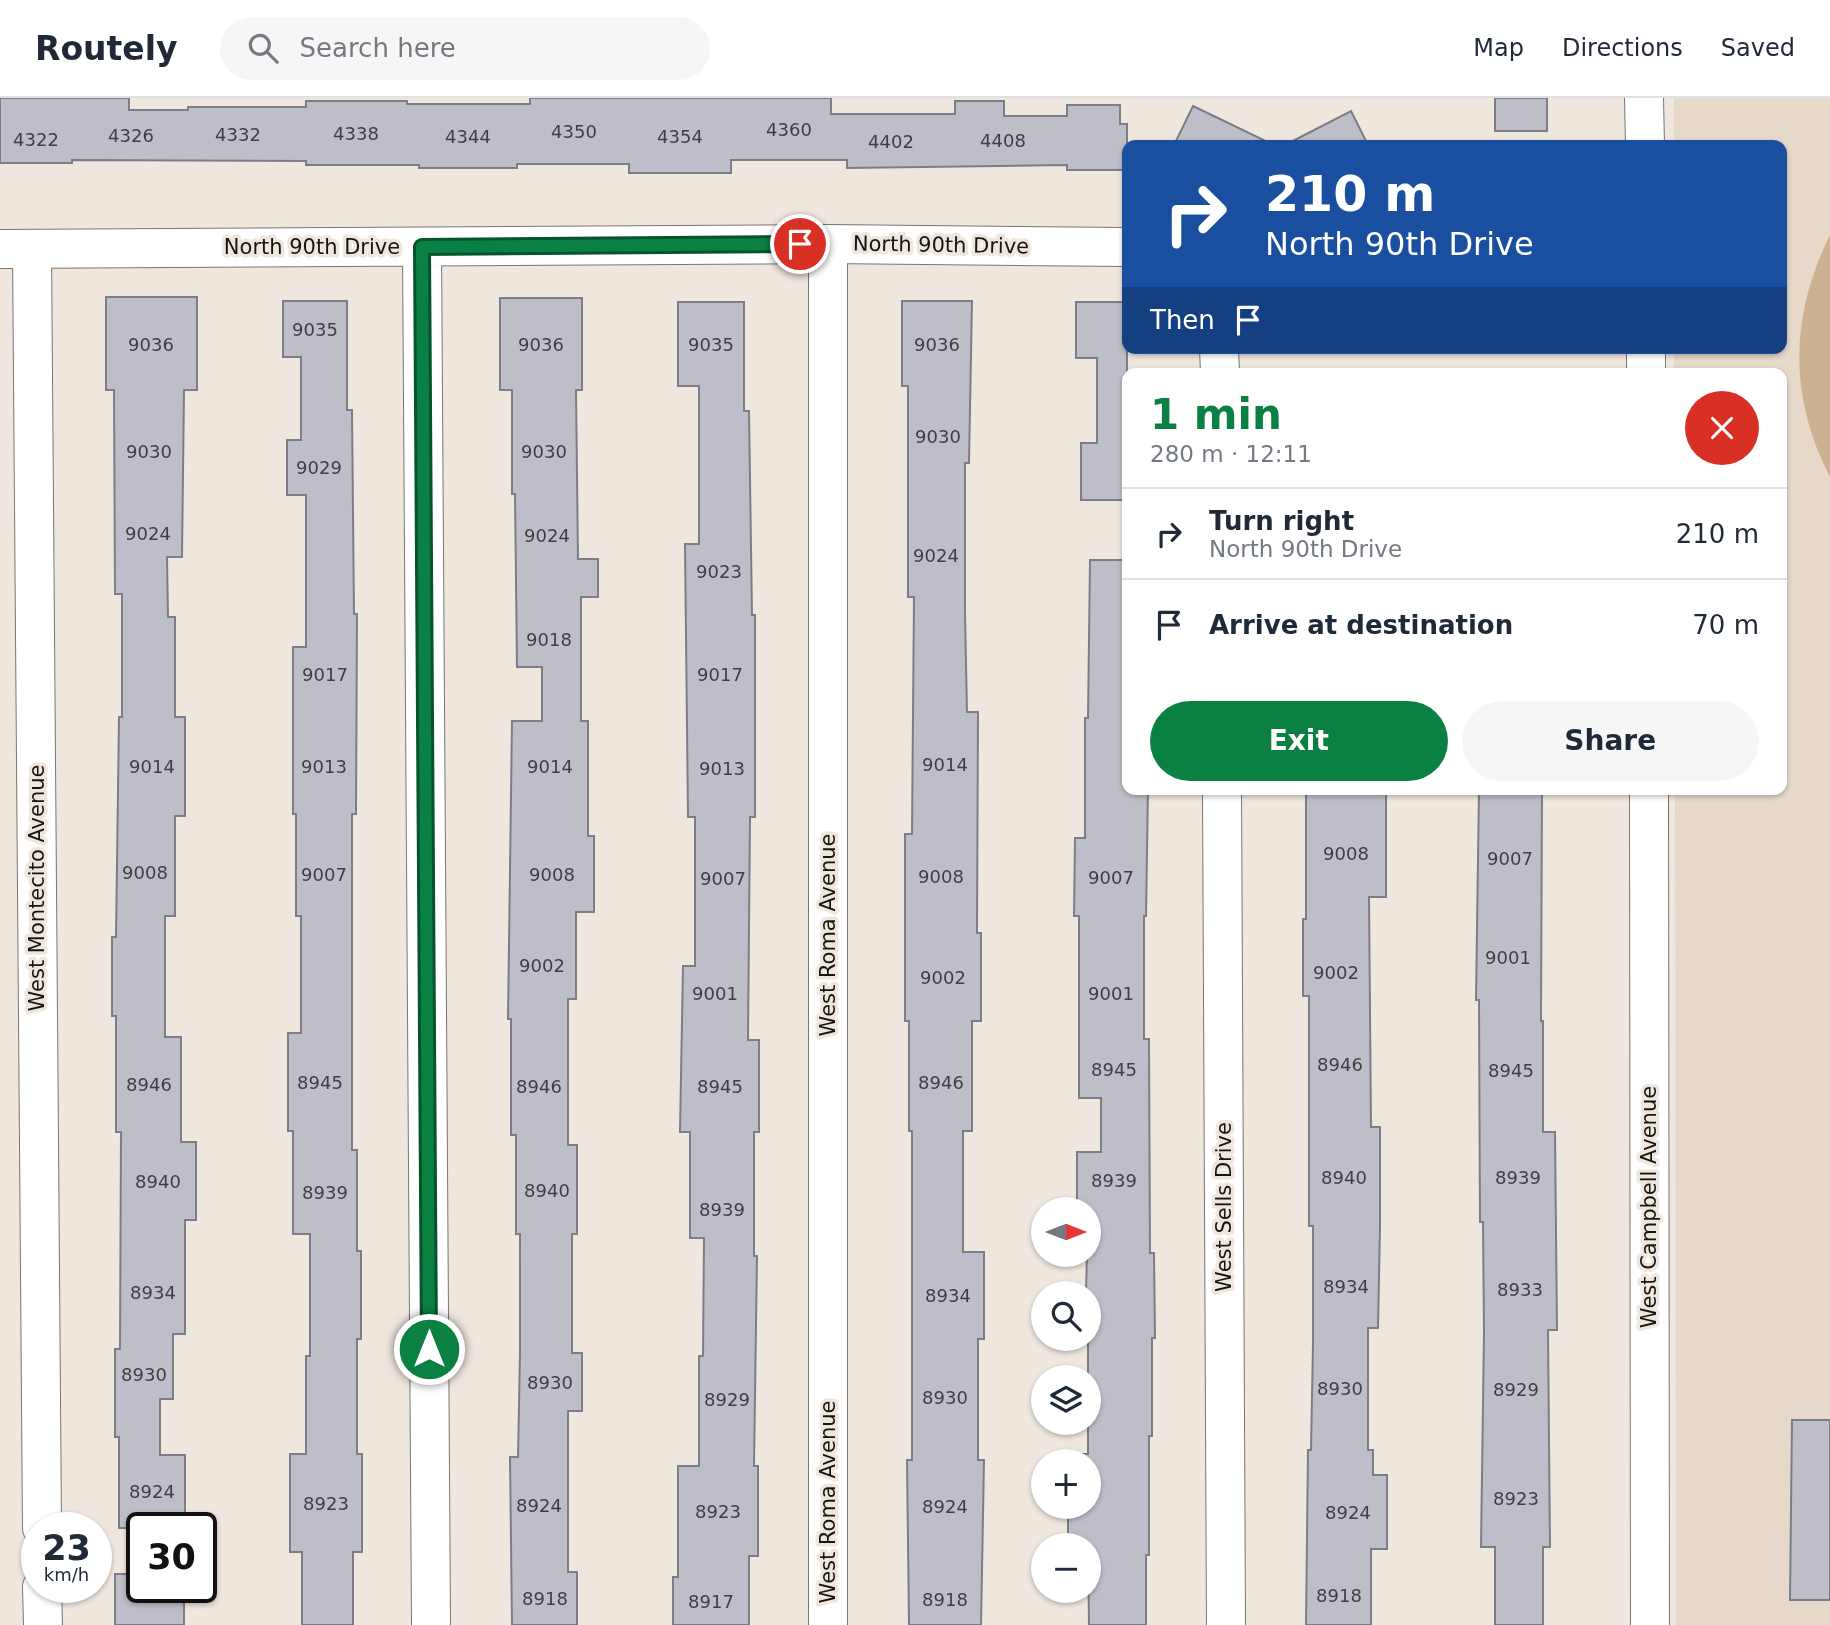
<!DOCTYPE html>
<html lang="en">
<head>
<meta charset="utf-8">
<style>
  :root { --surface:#fff; --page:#f6f6f7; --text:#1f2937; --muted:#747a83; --line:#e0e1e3; --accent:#0b8043 }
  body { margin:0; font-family:"DejaVu Sans",sans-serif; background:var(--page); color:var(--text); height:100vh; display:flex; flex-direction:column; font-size:26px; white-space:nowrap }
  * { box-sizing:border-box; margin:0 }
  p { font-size:23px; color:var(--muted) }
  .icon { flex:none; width:38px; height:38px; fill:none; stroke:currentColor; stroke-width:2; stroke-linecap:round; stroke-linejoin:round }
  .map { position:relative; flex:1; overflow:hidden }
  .drawer { position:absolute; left:1122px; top:270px; width:665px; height:427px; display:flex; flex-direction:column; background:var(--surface); border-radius:14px; box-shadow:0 2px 5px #0004 }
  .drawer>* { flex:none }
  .top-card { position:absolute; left:1122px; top:42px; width:665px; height:214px; border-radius:14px; box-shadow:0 2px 5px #0004; background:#1a4fa0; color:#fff; overflow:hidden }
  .needle { width:46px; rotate:90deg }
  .buttons { position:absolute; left:1031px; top:1099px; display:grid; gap:14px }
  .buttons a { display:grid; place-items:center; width:70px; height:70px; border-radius:50%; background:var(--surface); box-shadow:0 2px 5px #0004; font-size:35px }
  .speed { position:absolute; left:21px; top:1414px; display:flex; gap:14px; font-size:35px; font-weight:700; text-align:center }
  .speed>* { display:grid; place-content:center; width:91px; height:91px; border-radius:50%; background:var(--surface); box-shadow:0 2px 5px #0004; line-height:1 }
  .speed small { font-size:18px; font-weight:400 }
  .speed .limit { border:4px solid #111; border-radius:10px; background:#fff; color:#111 }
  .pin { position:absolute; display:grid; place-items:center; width:60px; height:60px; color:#fff; margin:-30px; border:4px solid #fff; border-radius:50%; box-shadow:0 2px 7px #0007 }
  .me { position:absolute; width:77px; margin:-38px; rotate:0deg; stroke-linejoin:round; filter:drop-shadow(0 0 5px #0008) }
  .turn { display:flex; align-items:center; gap:24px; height:147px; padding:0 28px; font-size:32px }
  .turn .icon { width:91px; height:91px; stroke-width:2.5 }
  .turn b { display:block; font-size:49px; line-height:60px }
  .then { display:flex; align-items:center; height:66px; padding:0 28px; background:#0003; gap:14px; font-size:26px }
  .round { display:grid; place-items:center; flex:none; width:74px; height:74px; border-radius:37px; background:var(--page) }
  .headline { display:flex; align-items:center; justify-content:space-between; height:119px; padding:0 28px }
  h1 { font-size:42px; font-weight:700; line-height:52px; color:var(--accent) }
  .primary-button { display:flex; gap:14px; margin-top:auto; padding:14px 28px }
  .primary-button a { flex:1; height:80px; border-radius:42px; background:var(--accent); color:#fff; font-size:28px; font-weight:700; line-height:80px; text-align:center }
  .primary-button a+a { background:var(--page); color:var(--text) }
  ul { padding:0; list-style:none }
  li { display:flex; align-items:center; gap:21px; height:91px; padding:0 28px; border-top:2px solid var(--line) }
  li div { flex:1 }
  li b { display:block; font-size:26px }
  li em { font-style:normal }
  header { display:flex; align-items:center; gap:42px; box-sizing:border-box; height:98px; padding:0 35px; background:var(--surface); border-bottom:2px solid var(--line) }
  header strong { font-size:33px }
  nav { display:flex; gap:38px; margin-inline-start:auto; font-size:24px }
  .search { width:490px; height:63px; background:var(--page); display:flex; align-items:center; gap:18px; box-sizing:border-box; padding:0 24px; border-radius:38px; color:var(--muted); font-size:26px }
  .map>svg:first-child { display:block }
  .built { fill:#e6d9ca }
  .green { fill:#cdb193 }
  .building { fill:#bdbec8; stroke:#7c7d87; stroke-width:2 }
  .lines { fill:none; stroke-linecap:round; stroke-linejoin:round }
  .street-casing { stroke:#7c756d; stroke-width:40 }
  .street { stroke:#fff; stroke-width:38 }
  .route-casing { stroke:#07532c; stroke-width:18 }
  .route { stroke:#0b8043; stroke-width:12 }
  .labels { text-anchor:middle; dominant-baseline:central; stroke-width:7; stroke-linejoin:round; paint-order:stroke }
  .number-label { font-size:18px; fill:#403f40 }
  .street-label { font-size:21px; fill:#171512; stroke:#efe7de }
</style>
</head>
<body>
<header>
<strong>Routely</strong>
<div class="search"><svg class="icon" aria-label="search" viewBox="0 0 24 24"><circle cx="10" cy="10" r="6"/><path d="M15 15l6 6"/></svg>Search here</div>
<nav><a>Map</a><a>Directions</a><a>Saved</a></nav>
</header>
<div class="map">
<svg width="1830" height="1527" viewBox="0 0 1830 1527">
  <rect width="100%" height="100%" fill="#efe7de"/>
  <path class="built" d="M 1674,0 L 1830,0 L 1830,1527 L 1676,1527 L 1675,691 L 1782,691 L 1782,275 L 1674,275 L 1674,250 L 1782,250 L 1782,47 L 1674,47 Z"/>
  <path class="green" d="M 1830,137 L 1830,379 C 1788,298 1790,218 1830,137 Z"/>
  <path class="building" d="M 0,0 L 129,0 L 129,12 L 188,12 L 188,9 L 306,9 L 306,3 L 407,3 L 407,6 L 530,6 L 530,0 L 831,0 L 831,16 L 955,16 L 955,3 L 1004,3 L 1004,18 L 1067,18 L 1067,7 L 1120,7 L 1120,26 L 1127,26 L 1127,72 L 1067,72 L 1067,67 L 847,70 L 847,62 L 731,62 L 731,75 L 629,75 L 629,66 L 517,66 L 517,70 L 419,70 L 419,67 L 306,67 L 306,63 L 72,62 L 72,65 L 0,65 Z
    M 1495,0 L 1547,0 L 1547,33 L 1495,33 Z
    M 1193,8 L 1274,47 L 1174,47 Z
    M 1351,13 L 1368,47 L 1285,47 Z
    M 106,199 L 197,199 L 197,292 L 184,292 L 182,459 L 167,459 L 168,519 L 175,519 L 175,619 L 185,619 L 185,718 L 175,718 L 175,818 L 165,818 L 165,939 L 181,939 L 181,1044 L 196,1044 L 196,1122 L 185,1122 L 185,1236 L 173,1236 L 173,1301 L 160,1301 L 160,1357 L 185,1357 L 185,1430 L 119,1430 L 119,1339 L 115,1339 L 115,1251 L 120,1251 L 121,1034 L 116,1034 L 116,918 L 112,918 L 112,839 L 116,839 L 119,619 L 122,619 L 122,496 L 115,496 L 114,292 L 106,292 Z
    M 500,200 L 582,200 L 582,292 L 576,292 L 578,461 L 598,461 L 598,499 L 581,499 L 581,623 L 588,623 L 588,738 L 594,738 L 594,814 L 576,814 L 576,901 L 568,901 L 568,1047 L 577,1047 L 577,1136 L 572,1136 L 572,1255 L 582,1255 L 582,1313 L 568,1313 L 568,1474 L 577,1474 L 577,1527 L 512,1527 L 510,1359 L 518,1359 L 520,1255 L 520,1136 L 516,1136 L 516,1037 L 511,1037 L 511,921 L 508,921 L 512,623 L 542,623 L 542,569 L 517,569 L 515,396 L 512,396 L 512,292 L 500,292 Z
    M 283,203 L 347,203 L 347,312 L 352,312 L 354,516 L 357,516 L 356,716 L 352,716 L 352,1052 L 357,1052 L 357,1153 L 361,1153 L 361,1241 L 357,1241 L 357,1356 L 362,1356 L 362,1454 L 353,1454 L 353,1527 L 302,1527 L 302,1454 L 290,1454 L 290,1356 L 306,1356 L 306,1258 L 310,1258 L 310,1136 L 293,1136 L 293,1033 L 288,1033 L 288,935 L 301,935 L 301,818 L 296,818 L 296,716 L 293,716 L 293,549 L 306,549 L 306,397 L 287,397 L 287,342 L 301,342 L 301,259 L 283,259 Z
    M 902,203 L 972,203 L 969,365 L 965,365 L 965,515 L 967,614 L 978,614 L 977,835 L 981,835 L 981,923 L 972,923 L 972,1033 L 963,1033 L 963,1154 L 984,1154 L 984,1241 L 978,1241 L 978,1362 L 984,1362 L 981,1527 L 909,1527 L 907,1362 L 912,1362 L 912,1033 L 909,1033 L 909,923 L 905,923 L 905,736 L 912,736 L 914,499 L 908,499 L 908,288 L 902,288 Z
    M 678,204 L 744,204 L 744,313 L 749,313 L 752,517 L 755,517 L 755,719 L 750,719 L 748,942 L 759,942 L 759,1034 L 754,1034 L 754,1158 L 757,1158 L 754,1368 L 758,1368 L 758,1458 L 749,1458 L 749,1527 L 673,1527 L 673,1479 L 678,1479 L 678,1368 L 699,1368 L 699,1258 L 703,1258 L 704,1140 L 690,1140 L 690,1034 L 680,1034 L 683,868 L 695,868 L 695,719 L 688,719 L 685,446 L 699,446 L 699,288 L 678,288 Z
    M 1076,204 L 1127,204 L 1127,402 L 1081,402 L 1081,345 L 1097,345 L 1097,260 L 1076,260 Z
    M 1090,462 L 1127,462 L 1127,691 L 1148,691 L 1146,818 L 1144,818 L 1144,941 L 1149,941 L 1150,1155 L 1154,1155 L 1155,1240 L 1152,1240 L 1152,1338 L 1149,1338 L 1149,1457 L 1146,1457 L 1146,1527 L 1089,1527 L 1088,1447 L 1068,1447 L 1068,1409 L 1088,1409 L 1088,1363 L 1068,1363 L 1068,1356 L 1088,1356 L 1088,1195 L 1086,1195 L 1088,1111 L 1077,1111 L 1077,1054 L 1101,1054 L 1101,1000 L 1079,1000 L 1079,818 L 1074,818 L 1075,740 L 1085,740 L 1085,620 L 1088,620 Z
    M 1306,691 L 1386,691 L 1386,799 L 1369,799 L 1371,1029 L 1380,1029 L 1380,1128 L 1378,1230 L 1368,1230 L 1368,1352 L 1373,1352 L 1373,1377 L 1387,1377 L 1387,1451 L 1371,1451 L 1371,1527 L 1306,1527 L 1308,1352 L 1311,1352 L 1313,1246 L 1313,1128 L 1309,1128 L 1309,898 L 1303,898 L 1303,821 L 1306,821 Z
    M 1479,691 L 1542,691 L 1541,923 L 1543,923 L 1543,1034 L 1555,1034 L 1557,1232 L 1548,1232 L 1550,1449 L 1543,1449 L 1543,1527 L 1495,1527 L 1495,1449 L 1481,1449 L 1484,1234 L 1483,1124 L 1480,1124 L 1479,902 L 1476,902 Z
    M 1792,1322 L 1830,1322 L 1830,1502 L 1790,1502 Z
    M 115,1476 L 142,1476 L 142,1489 L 184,1489 L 184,1527 L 115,1527 Z"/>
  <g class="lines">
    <g class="street-casing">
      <path id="street" d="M 1644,0 L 1645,47
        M 828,146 L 828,1527
        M 422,149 L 431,1527
        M 0,151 L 828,146 L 1127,149
        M 32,151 L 42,1430
        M 1219,250 L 1220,275
        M 1646,250 L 1646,275
        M 1222,691 L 1226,1527
        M 1649,691 L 1650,1527
        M 42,1489 L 43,1527"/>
    </g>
    <use href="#street" class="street"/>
  </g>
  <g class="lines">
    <g class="route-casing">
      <path id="route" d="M 429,1251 L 422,149 L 800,146"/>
    </g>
    <use href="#route" class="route"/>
  </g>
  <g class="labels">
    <g class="number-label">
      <text x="789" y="31">4360</text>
      <text x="574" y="33">4350</text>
      <text x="356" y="35">4338</text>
      <text x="238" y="36">4332</text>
      <text x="131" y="37">4326</text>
      <text x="468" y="38">4344</text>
      <text x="680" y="38">4354</text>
      <text x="36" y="41">4322</text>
      <text x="1003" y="42">4408</text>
      <text x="891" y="43">4402</text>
      <text x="315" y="231">9035</text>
      <text x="151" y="246">9036</text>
      <text x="541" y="246">9036</text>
      <text x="711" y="246">9035</text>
      <text x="937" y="246">9036</text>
      <text x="938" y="338">9030</text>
      <text x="149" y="353">9030</text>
      <text x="544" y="353">9030</text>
      <text x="319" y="369">9029</text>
      <text x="148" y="435">9024</text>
      <text x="547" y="437">9024</text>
      <text x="936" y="457">9024</text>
      <text x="719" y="473">9023</text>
      <text x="549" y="541">9018</text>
      <text x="325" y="576">9017</text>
      <text x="720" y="576">9017</text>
      <text x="945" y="666">9014</text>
      <text x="152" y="668">9014</text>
      <text x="324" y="668">9013</text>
      <text x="550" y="668">9014</text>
      <text x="722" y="670">9013</text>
      <text x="1346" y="755">9008</text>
      <text x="1510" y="760">9007</text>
      <text x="145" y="774">9008</text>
      <text x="324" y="776">9007</text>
      <text x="552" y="776">9008</text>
      <text x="941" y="778">9008</text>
      <text x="1111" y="779">9007</text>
      <text x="723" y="780">9007</text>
      <text x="1508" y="859">9001</text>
      <text x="542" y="867">9002</text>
      <text x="1336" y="874">9002</text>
      <text x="943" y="879">9002</text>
      <text x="715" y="895">9001</text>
      <text x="1111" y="895">9001</text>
      <text x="1340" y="966">8946</text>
      <text x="1114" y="971">8945</text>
      <text x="1511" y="972">8945</text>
      <text x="320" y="984">8945</text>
      <text x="941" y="984">8946</text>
      <text x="149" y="986">8946</text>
      <text x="539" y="988">8946</text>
      <text x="720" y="988">8945</text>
      <text x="1344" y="1079">8940</text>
      <text x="1518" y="1079">8939</text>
      <text x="1114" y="1082">8939</text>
      <text x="158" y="1083">8940</text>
      <text x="547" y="1092">8940</text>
      <text x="325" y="1094">8939</text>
      <text x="722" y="1111">8939</text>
      <text x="1346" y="1188">8934</text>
      <text x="1520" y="1191">8933</text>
      <text x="153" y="1194">8934</text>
      <text x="948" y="1197">8934</text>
      <text x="144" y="1276">8930</text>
      <text x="550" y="1284">8930</text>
      <text x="1340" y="1290">8930</text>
      <text x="1516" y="1291">8929</text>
      <text x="945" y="1299">8930</text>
      <text x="727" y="1301">8929</text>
      <text x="152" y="1393">8924</text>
      <text x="1516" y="1400">8923</text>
      <text x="326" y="1405">8923</text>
      <text x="539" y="1407">8924</text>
      <text x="945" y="1408">8924</text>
      <text x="718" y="1413">8923</text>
      <text x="1348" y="1414">8924</text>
      <text x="1339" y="1497">8918</text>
      <text x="545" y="1500">8918</text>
      <text x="945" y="1501">8918</text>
      <text x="711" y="1503">8917</text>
    </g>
    <g class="street-label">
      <text transform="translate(941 147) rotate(1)">North 90th Drive</text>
      <text x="312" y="149">North 90th Drive</text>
      <text transform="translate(37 790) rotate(-90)">West Montecito Avenue</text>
      <text transform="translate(828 837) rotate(-90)">West Roma Avenue</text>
      <text transform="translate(1224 1109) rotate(-90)">West Sells Drive</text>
      <text transform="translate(1649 1109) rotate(-90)">West Campbell Avenue</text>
      <text transform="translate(828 1404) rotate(-90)">West Roma Avenue</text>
    </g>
  </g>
</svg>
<div class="buttons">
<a><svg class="needle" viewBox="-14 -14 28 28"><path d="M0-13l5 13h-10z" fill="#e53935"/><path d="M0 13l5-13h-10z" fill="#747a83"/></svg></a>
<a><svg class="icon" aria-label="search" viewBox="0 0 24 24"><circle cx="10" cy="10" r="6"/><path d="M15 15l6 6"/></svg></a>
<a><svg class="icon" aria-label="layers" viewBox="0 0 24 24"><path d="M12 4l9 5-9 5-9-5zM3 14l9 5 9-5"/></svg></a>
<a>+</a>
<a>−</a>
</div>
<div class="speed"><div>23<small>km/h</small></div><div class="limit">30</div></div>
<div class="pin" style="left:800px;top:146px;background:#d93025"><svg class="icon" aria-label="arrive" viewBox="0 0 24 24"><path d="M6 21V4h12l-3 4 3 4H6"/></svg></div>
<svg class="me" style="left:429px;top:1251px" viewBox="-20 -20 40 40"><circle r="17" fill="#0b8043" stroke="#fff" stroke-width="3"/><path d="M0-11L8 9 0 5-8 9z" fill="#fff"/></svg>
<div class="top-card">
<div class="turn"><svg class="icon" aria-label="right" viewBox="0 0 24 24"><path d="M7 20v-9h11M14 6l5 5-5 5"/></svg><div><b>210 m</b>North 90th Drive</div></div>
<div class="then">Then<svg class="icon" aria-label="arrive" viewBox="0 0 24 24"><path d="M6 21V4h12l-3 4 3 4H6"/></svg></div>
</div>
<section class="drawer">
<div class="headline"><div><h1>1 min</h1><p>280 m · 12:11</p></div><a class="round" style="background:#d93025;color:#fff"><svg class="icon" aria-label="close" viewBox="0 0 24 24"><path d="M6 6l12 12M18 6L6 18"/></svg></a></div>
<ul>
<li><svg class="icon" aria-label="right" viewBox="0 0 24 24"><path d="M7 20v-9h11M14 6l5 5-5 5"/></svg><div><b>Turn right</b><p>North 90th Drive</p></div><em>210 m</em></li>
<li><svg class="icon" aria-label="arrive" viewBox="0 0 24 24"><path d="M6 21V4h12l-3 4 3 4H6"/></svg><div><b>Arrive at destination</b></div><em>70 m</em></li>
</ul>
<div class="primary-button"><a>Exit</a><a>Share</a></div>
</section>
</div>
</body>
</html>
